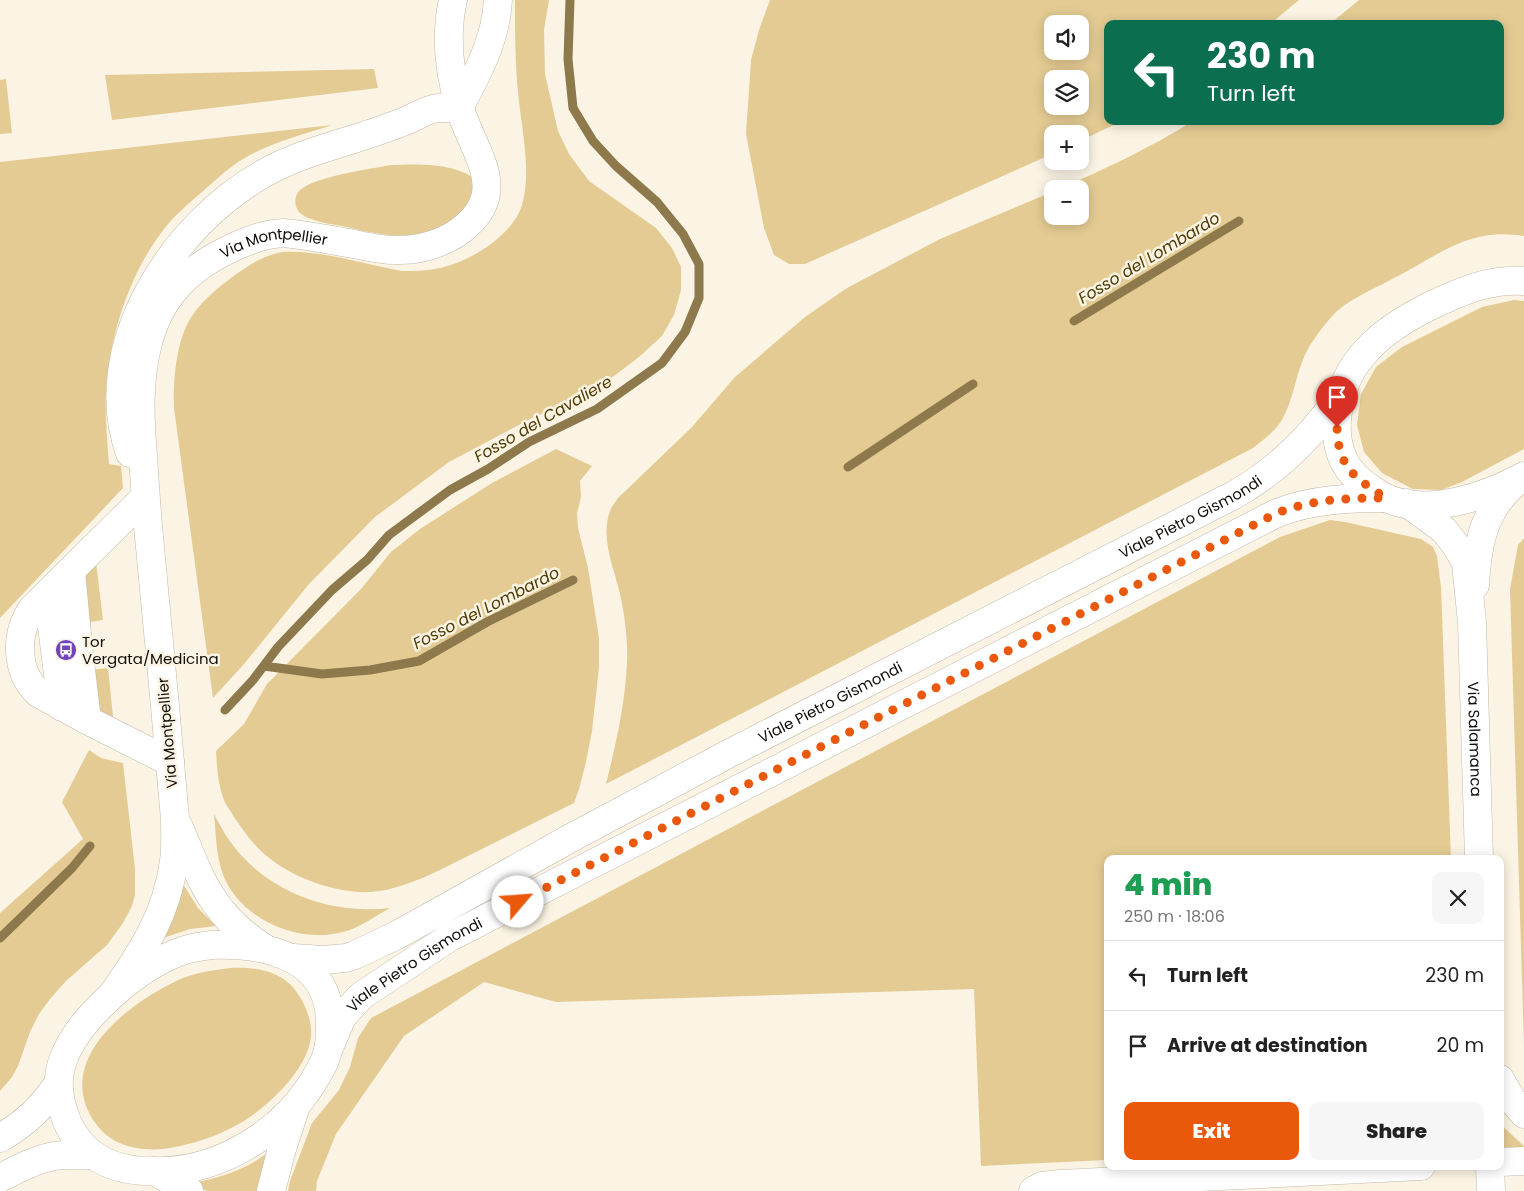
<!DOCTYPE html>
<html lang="en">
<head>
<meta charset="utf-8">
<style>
  :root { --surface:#fff; --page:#f6f6f6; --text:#222; --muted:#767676; --line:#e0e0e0; --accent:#ea580c }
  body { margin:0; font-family:Poppins,sans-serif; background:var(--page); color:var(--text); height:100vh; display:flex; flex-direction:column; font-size:19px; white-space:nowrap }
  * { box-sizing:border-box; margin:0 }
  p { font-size:16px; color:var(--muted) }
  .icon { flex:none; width:28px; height:28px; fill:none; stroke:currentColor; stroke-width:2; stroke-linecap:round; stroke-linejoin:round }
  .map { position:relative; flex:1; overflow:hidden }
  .sheet { position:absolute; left:1104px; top:855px; width:400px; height:315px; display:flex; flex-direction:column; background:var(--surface); border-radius:10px; box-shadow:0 2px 12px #0003 }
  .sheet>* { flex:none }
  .guide { position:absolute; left:1104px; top:20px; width:400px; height:105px; border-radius:10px; box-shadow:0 2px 12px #0003; background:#0b6e4f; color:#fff; overflow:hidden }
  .fabs { position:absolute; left:1044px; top:15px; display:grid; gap:10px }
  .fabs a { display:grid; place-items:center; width:45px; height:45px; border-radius:10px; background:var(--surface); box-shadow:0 2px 12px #0003; font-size:25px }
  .pin { position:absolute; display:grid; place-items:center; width:42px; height:42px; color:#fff; margin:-51px -21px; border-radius:50% 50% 50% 0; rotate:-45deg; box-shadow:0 0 5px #0007 }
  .pin .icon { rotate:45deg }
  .me { position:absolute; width:55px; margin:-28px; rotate:63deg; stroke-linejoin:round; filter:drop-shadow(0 0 4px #0008) }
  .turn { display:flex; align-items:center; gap:18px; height:105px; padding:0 20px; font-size:22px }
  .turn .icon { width:65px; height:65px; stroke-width:2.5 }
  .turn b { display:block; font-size:35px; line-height:42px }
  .round { display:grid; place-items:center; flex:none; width:52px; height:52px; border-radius:10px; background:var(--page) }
  .headline { display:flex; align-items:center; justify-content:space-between; height:85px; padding:0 20px }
  h1 { font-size:30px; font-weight:800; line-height:38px; color:#1e9e55 }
  .primary-button { display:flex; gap:10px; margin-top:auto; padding:10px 20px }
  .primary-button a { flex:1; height:58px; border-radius:10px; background:var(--accent); color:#fff; font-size:20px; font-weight:800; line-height:58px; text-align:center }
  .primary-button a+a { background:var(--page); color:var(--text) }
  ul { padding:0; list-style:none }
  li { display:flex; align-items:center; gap:15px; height:70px; padding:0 20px; border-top:1px solid var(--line) }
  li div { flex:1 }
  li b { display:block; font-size:19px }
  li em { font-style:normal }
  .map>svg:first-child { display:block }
  .green { fill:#e4cb93; fill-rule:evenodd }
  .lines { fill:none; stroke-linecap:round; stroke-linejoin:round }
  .stream { stroke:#8d794b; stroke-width:9 }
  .minor-casing { stroke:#c0b9aa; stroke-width:29 }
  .minor { stroke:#fff; stroke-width:28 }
  .route { stroke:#ea580c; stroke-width:9; stroke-dasharray:0 16.2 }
  .labels { text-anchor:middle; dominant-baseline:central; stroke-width:5; stroke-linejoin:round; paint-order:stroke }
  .street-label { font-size:15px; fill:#100d08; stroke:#fbf4e4 }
  .poi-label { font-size:15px; fill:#100d08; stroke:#fbf4e4; text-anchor:start }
  .water-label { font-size:16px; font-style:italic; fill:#4e3b04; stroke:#fbf4e4 }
</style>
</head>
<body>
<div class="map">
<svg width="1524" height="1191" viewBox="0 0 1524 1191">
  <rect width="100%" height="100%" fill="#fbf4e4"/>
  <path class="green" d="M 515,0 L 549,0 L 544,30 L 545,74 L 558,131 L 569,154 L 589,181 L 656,228 L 672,248 L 681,267 L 681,290 L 674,315 L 662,336 L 639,357 L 606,382 L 567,404 L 532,418 L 449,462 L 375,517 L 309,584 L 244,664 L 213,698 L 174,408 C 173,380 176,337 194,313 C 204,299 221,285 235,275 C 251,264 264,255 283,252 C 316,249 368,265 402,271 C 416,271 430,271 444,267 C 472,260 513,235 522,205 C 532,171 521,126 518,92 C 515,61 515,31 515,0 Z
    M 770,0 L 1299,0 L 1270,24 L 1108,24 L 1108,121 L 1122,121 L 1080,141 L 1080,134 L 1052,134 L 1052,154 L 805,264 L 789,264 L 774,255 L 764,228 L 746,134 L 751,60 L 759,30 ZM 1052,24 L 1080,24 L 1080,51 L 1052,51 ZM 1052,79 L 1080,79 L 1080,106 L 1052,106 Z
    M 1359,0 L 1524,0 L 1524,236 C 1509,234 1494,233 1479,237 C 1451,243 1425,262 1400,275 C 1380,286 1355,296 1337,311 C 1326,322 1317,334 1309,347 C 1296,369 1295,396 1283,418 C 1276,431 1264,439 1253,448 L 606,784 C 616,744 625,704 627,663 C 628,641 625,616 620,594 C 614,568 600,538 610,511 C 611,507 615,503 618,498 L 692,427 L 735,377 L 805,317 L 847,288 L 940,239 L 1052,192 L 1052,216 L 1080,216 L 1080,189 L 1059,189 C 1105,169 1150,148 1193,121 L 1500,121 L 1500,24 L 1330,24 Z
    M 374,69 L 378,88 L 112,120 L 105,75 Z
    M 6,79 L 12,133 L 0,134 L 0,80 Z
    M 332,125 C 305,134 276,141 250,155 C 232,164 217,179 202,192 C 189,203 175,215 164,229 C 129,274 110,335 106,391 C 105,416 107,439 109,464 L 121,466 L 123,488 L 0,618 L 0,162 Z
    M 390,165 C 418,164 453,162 477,180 C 475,187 474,200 470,206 C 467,209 461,212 458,215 C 422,245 384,236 342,226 C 330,224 308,221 299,212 C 295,207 294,200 297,194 C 306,177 372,169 390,165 Z
    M 1514,300 L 1524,301 L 1524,449 L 1462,482 L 1441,490 L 1413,489 L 1382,473 L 1364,452 L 1357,425 L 1361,394 L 1376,367 L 1402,347 L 1482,307 Z
    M 556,449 L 592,466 L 580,481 L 581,497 L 577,513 L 578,528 L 588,568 L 599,638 L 599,667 L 592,731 L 586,762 L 579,789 L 574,803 L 440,870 C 419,880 395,890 371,892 C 334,894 283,875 257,847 C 248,838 241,827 234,817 C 231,811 226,806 224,800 C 218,785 217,767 216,751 L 244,724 L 267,684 L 361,589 L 391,552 L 420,529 L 492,483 Z
    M 1330,520 L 1345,522 L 1421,539 L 1433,547 L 1437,556 L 1441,587 L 1451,859 L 1108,859 L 1107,1160 L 981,1166 L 974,989 L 556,1002 L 484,982 L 404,1036 L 336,1134 L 317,1181 L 316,1191 L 288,1191 L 290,1181 L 312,1123 L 339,1090 L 350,1067 L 358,1038 L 371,1018 L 1280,537 Z
    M 1524,538 L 1524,1045 L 1510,589 L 1518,545 Z
    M 96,562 L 103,620 L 84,623 L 85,573 Z
    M 108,668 L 114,726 L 101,718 L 90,670 Z
    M 89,750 L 101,758 L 123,763 L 135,869 L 135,895 L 132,906 L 123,923 L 107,945 L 66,981 L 50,999 L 39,1014 L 30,1032 L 18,1066 L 12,1077 L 0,1091 L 0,913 L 83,839 L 62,802 Z
    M 214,814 C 218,821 222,829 227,837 C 263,891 328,915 390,908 C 375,916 360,928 343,932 C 299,944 242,920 224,877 C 216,858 216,834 214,814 Z
    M 183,884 L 198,908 L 216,926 L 190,929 L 160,939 Z
    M 231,968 C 258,967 285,971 300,997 C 307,1009 312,1022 311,1036 C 308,1073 257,1118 225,1131 C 206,1140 185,1146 163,1149 C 138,1151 112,1146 96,1124 C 50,1061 130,1001 183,978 C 198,972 215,970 231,968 Z
    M 1500,1124 L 1524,1146 L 1524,1156 L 1500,1157 Z
    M 271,1150 L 260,1191 L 207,1191 L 191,1183 C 220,1178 248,1169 271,1150 Z"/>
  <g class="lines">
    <path class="stream" d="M 1074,321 L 1239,221
      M 848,467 L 973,384
      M 264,666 L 322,674 L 370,670 L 419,661 L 487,622 L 573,580
      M 225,710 L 253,680 L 278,647 L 332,590 L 367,560 L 389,535 L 450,490 L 488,469 L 529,442 L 597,409 L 662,363 L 685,332 L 699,298 L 699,264 L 683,234 L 657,202 L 616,166 L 593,141 L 573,108 L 568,59 L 570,0
      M 0,938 L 72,868 L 90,846"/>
    <g class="minor-casing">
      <g id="minor">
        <path d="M 459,108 C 477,74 496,40 498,0"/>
        <path d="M 1524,281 C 1488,279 1462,291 1430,306 C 1408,317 1385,330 1368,349 C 1349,368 1339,393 1337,420 C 1335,447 1343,470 1367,486 C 1373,490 1379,495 1386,498 C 1427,517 1487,496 1524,476"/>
        <path d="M 130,453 C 92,348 172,225 263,174 C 295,155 334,146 369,134 C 382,130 395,125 408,120 C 416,116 425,111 433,109 C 441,107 451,109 459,108"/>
        <path d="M 145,497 L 32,609 C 15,634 15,671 38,693 L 87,720 L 170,762"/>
        <path id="s1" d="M 1407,503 L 1444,530 L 1457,547 L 1466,563 L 1472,622 L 1479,859"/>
        <path d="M 71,571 L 78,645 L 87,720"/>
        <path d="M 1475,585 C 1477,546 1483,511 1514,484"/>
        <path d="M 48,594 L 62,707"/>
        <path d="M 179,827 C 191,855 201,886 221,910 C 233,926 248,937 264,948"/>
        <path d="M 212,945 C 268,943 332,958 330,1026 C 330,1034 330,1042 328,1050 C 326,1061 319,1072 313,1082 C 283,1131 223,1169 164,1171 C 116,1174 77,1158 63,1110 C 58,1094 57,1076 63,1060 C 79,1016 141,964 185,950 C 194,947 203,946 212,945 Z"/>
        <path id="s2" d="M 293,958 L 323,960 L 346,958 L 355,955 L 397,935 L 569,839 L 730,753 L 1234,495 C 1278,470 1312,437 1340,395"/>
        <path id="s3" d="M 112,995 C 142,952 167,915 174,861 C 176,847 175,833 175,819 C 167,728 159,638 150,547 C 147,517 145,487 143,456 C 140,419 138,380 148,343 C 160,295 191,266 236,246 C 252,239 265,234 283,233 C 307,235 330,240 354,244 C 368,247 381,250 395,250 C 417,251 442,244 460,231 C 514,191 471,151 459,105 C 449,71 445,35 453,0"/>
        <path id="s4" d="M 328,1050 L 342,1017 L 361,996 L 450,937 L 1277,513 C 1313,499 1349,498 1386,498"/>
        <path d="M 1500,1079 L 1512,1100 L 1524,1114"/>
        <path d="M 0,1138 C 26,1123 41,1108 58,1084"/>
        <path d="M 1500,1162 L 1524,1161"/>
        <path d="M 1490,1166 L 1491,1191"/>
        <path d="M 154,1171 L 189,1191"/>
        <path d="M 0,1178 C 20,1168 41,1156 64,1155 C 73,1155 83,1155 92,1155"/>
        <path d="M 271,1191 L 281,1152 L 295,1109"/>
        <path d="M 1033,1191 L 1042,1186 L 1060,1184 L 1421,1166"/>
      </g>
    </g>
    <use href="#minor" class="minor"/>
  </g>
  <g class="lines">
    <path class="route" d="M 518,902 L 1277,513 C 1313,499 1348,498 1386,498 C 1355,478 1338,468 1337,427"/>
  </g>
  <defs>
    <g id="bus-disc" transform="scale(1.125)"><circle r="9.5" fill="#7345bd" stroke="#fbf4e4"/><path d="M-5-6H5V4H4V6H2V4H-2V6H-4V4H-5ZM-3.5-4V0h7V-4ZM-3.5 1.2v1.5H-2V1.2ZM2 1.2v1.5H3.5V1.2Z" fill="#fff"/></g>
  </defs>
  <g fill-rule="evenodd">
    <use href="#bus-disc" x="66" y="650"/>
  </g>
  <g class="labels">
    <g class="street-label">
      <text stroke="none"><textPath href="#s3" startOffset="844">Via Montpellier</textPath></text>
      <text stroke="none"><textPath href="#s2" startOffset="1006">Viale Pietro Gismondi</textPath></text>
      <text stroke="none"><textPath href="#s2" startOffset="601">Viale Pietro Gismondi</textPath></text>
      <text transform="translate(167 733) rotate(-95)">Via Montpellier</text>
      <text stroke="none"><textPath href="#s1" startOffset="262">Via Salamanca</textPath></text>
      <text stroke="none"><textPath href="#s4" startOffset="126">Viale Pietro Gismondi</textPath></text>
    </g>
    <g class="poi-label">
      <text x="82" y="641">Tor<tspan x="82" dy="17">Vergata/Medicina</tspan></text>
    </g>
    <g class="water-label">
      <text transform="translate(1149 258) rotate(-31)">Fosso del Lombardo</text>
      <text transform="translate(543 419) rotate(-30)">Fosso del Cavaliere</text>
      <text transform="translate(486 608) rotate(-27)">Fosso del Lombardo</text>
    </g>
  </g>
</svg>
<div class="fabs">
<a><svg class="icon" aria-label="sound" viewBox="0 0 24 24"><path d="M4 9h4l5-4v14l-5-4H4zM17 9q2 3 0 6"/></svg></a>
<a><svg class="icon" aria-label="layers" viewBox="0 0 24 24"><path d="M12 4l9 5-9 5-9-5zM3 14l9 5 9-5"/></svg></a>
<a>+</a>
<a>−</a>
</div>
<div class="pin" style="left:1337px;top:427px;background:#d93025"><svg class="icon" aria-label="arrive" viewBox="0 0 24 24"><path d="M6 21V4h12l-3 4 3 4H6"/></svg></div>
<svg class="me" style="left:518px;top:902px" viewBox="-20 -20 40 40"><circle r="19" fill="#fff"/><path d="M0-13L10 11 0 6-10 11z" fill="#ea580c"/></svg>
<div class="guide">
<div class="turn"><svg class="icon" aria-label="left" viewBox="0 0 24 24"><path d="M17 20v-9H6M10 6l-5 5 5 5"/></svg><div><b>230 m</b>Turn left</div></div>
</div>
<section class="sheet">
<div class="headline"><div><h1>4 min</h1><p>250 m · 18:06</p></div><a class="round"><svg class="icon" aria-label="close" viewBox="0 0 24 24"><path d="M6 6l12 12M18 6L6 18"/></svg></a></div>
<ul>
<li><svg class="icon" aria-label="left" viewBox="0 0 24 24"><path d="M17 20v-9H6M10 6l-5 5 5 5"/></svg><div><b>Turn left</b></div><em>230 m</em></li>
<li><svg class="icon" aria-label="arrive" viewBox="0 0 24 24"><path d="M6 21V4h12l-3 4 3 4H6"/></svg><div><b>Arrive at destination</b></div><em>20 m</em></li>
</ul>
<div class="primary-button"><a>Exit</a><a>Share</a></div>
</section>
</div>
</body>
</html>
